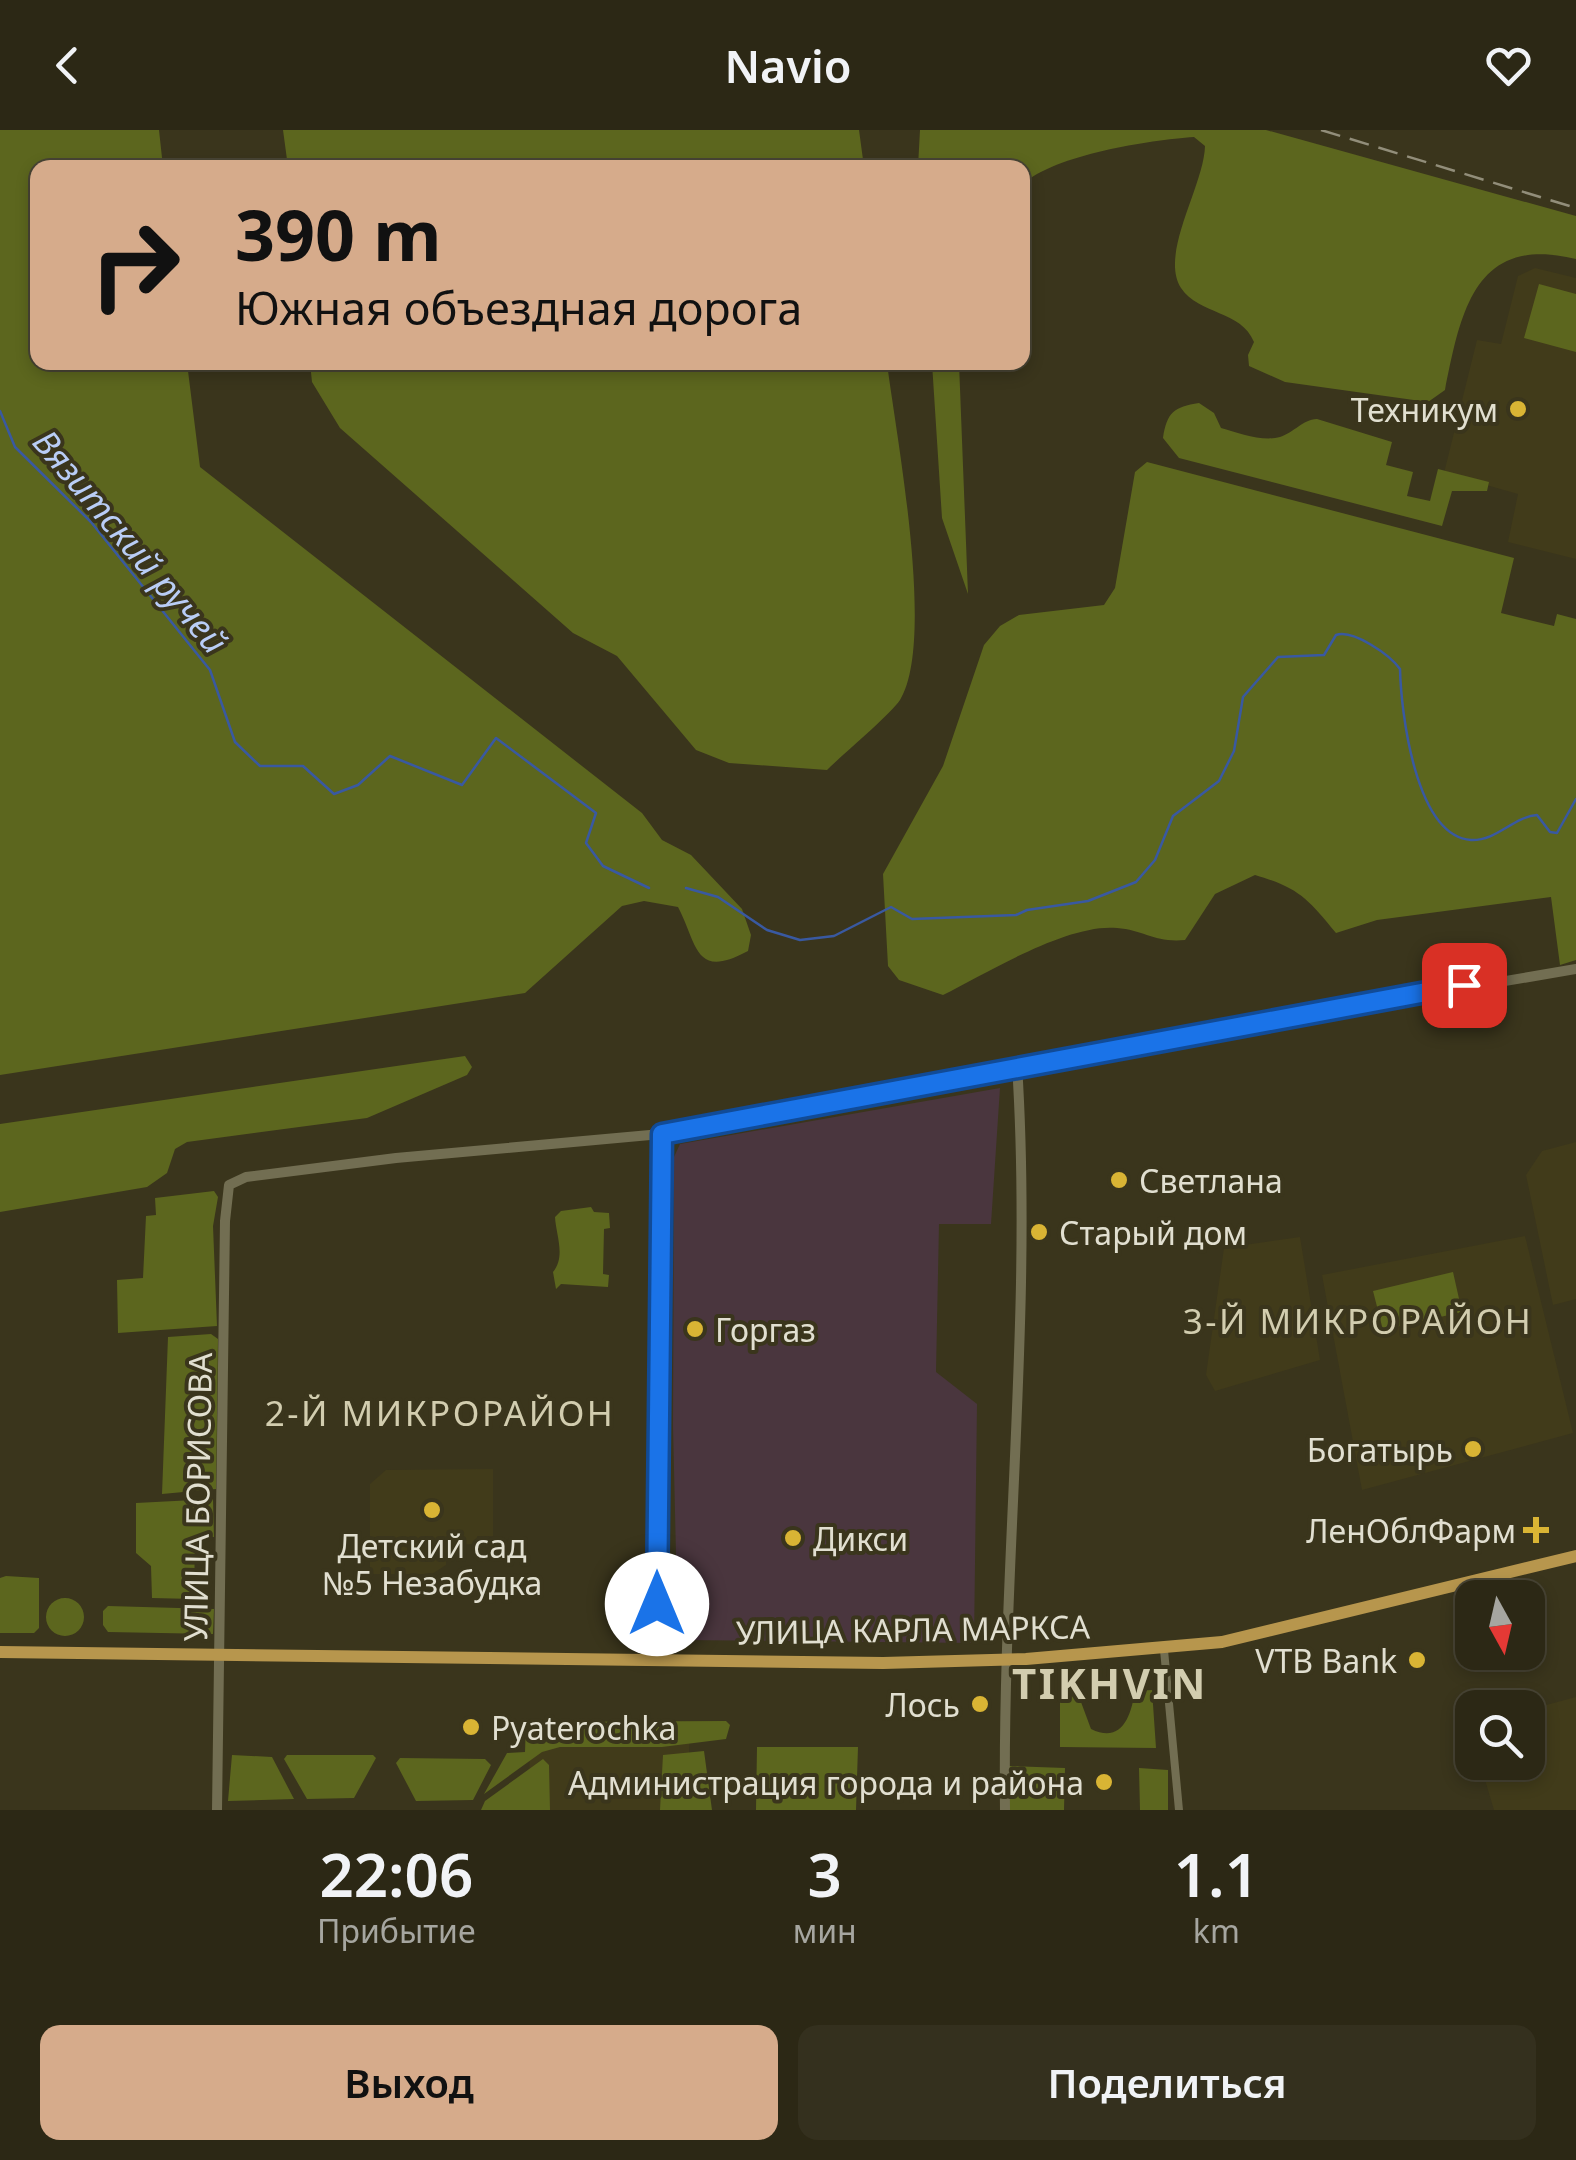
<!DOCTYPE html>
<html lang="ru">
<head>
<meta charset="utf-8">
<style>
  :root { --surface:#2c2815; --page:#34301e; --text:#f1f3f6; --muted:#a6a6a0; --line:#484434; --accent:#d6ab8b }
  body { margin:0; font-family:"Noto Sans",sans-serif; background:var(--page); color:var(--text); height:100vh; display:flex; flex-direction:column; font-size:38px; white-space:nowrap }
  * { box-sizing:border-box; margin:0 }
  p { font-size:32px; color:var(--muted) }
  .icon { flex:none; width:55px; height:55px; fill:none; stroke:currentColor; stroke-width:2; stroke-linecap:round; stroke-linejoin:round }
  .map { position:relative; height:1680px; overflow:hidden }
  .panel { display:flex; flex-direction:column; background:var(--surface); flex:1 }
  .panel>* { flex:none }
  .hud { position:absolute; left:30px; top:30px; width:1000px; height:210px; border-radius:20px; box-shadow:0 5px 15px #0003,0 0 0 2px var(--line); background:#d6ab8b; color:#111; overflow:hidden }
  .needle { width:65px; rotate:172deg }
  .controls { position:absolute; left:1455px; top:1450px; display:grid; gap:20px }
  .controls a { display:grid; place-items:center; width:90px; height:90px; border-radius:20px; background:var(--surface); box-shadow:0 5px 15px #0003,0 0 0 2px var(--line); font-size:50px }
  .pin { position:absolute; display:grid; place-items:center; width:85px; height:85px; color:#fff; margin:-42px; border-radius:20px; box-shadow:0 5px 15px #0006 }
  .me { position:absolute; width:110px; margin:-55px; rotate:0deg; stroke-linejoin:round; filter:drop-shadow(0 0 8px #0008) }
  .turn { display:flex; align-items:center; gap:35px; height:210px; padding:0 40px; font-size:45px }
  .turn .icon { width:130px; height:130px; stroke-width:2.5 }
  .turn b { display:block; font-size:70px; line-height:85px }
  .eta { display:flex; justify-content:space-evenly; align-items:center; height:170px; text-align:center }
  .eta b { font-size:60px; font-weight:600; line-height:70px }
  .cta { display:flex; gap:20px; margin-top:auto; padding:20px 40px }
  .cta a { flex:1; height:115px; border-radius:20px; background:var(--accent); color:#111; font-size:40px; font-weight:600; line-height:115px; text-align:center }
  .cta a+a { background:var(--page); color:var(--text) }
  header { display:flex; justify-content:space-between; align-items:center; height:130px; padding:0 40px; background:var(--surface); font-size:45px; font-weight:600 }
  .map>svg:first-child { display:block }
  .built { fill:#413b1a }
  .industrial { fill:#4a363e }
  .green { fill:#5c661e }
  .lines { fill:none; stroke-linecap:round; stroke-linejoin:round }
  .stream { stroke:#3959a1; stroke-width:2.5 }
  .minor { stroke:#726e52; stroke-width:8 }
  .tertiary { stroke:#726e52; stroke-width:10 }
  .primary { stroke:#b7964d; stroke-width:12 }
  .rail { stroke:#928e7a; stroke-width:2.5; stroke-dasharray:20 10; stroke-linecap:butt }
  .route-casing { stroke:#114b97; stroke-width:25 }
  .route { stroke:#1a73e8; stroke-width:18 }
  .poi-dot { fill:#d9b434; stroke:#3a351c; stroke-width:4 }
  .labels { text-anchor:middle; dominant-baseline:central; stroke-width:8; stroke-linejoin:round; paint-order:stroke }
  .poi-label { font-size:32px; fill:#e1dfd0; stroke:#3a351c; text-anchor:end }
  .street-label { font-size:32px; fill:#e1dfd0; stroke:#3a351c }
  .water-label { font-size:35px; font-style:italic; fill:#b9cdf6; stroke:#3a351c }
  .neighbourhood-label { font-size:35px; letter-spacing:2.5px; fill:#d2cdaf; stroke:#3a351c }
  .district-label { font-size:42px; font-weight:bold; letter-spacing:2.5px; fill:#d2cdaf; stroke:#3a351c }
</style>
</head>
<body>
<header><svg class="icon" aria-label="back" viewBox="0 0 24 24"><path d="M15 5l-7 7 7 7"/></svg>Navio<svg class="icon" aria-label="heart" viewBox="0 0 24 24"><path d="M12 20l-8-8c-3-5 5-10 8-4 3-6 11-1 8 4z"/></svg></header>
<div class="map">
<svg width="1576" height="1680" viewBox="0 0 1576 1680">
  <rect width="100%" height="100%" fill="#3a351c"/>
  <path class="built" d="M 1535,138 L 1576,148 L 1576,429 L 1508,412 L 1518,364 L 1444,343 L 1477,210 L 1501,214 L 1518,146 Z
    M 1576,1012 L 1576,1169 L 1553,1175 L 1526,1045 L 1542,1021 Z
    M 1525,1106 L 1573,1303 L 1362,1360 L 1322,1145 Z
    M 1300,1107 L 1320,1230 L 1215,1261 L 1206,1245 L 1224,1118 Z
    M 493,1339 L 493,1406 L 477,1406 L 477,1414 L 446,1415 L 446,1435 L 432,1444 L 370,1444 L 370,1354 L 386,1340 Z
    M 1576,1567 L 1576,1680 L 1494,1680 L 1480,1633 L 1528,1632 L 1528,1580 Z
    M 530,1593 L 690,1596 L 687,1680 L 529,1680 Z"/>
  <path class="industrial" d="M 1000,958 L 991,1094 L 939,1094 L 936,1242 L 977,1274 L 974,1513 L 678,1510 L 673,1296 L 674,1027 L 680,1014 Z"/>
  <path class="green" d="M 0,0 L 159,0 L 163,37 L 38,38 L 38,232 L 187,233 L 200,337 L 642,683 L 662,710 L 691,725 L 742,779 L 751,805 L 748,821 C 694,850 698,815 678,777 L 644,771 L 622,776 L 525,863 L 0,945 Z
    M 283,0 L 859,0 L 864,37 L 288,37 Z
    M 920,0 L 1266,0 L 1576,86 L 1576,129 C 1475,104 1461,181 1445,260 L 1428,272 L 1285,252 L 1249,236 L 1248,225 L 1254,212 C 1241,180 1199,185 1181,158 C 1159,124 1204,56 1205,16 L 1194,7 C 1149,10 1055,25 1023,54 L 1022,38 L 918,37 Z
    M 1539,154 L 1576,164 L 1576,222 L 1524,208 Z
    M 310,233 L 887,233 C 896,305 936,511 900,570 C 890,585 843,624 827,640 L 729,633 L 696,620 L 617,526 L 573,503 L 340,298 L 312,252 Z
    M 932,233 L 959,233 L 968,464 L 942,388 Z
    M 1199,273 L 1214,283 L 1221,298 C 1238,303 1263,312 1280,307 C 1295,302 1302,290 1317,289 L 1392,312 L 1386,335 L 1413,342 L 1407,366 L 1430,371 L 1438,339 L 1489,352 L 1487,361 L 1452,361 L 1442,396 L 1179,328 L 1163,308 C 1167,282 1174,277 1199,273 Z
    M 1147,332 L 1514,428 L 1501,483 L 1554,496 L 1557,484 L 1576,489 L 1576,830 L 1560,835 L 1551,767 L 1377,790 L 1336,803 C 1307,768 1299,758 1255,745 L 1215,764 L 1185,810 C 1155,813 1144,800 1117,798 C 1068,793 987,843 943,865 L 899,850 L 888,836 L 883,744 L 943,636 L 984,515 L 1000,496 L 1019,485 L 1104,475 L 1115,458 L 1135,342 Z
    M 465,926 L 472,937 L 467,945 L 367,988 L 187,1012 L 175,1019 L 167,1043 L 147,1057 L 0,1082 L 0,994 Z
    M 214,1061 L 218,1067 L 213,1096 L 217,1196 L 118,1203 L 117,1150 L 143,1148 L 146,1086 L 156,1085 L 155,1068 Z
    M 591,1077 L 594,1082 L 609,1083 L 610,1098 L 604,1099 L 603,1144 L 609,1145 L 608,1157 L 561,1154 L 556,1159 L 553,1142 C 566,1126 556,1105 555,1087 L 561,1081 Z
    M 1453,1142 L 1462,1182 L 1383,1200 L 1373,1161 Z
    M 211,1204 L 218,1209 L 216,1359 L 162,1364 L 168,1207 Z
    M 213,1369 L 214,1407 L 195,1407 L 194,1469 L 152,1468 L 151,1436 L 136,1423 L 136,1373 Z
    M 6,1446 L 39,1448 L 39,1498 L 34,1503 L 0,1503 L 0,1448 Z
    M46 1487a19 19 0 1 1 38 0a19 19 0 1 1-38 0Z
    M 108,1476 L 214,1479 L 213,1504 L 108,1502 L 103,1495 L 103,1481 Z
    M 1152,1560 L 1156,1618 L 1060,1617 L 1060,1564 L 1078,1564 L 1091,1599 C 1122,1614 1131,1586 1135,1561 Z
    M 726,1591 L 730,1595 L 726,1609 L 662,1617 L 560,1617 L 542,1622 L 484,1664 L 507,1623 L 525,1622 L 526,1592 Z
    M 757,1617 L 858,1617 L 856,1680 L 756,1680 Z
    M 704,1621 L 712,1680 L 660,1680 L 663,1625 Z
    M 232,1625 L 272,1627 L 294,1669 L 228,1671 Z
    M 287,1625 L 373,1625 L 376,1628 L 354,1668 L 307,1669 L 284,1629 Z
    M 400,1628 L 485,1629 L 491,1635 L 473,1670 L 416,1671 L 396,1633 Z
    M 543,1629 L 549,1635 L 550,1680 L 481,1680 L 485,1671 Z
    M 1009,1636 L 1065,1638 L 1064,1680 L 1009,1680 Z
    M 1139,1638 L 1168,1640 L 1168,1680 L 1140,1680 Z"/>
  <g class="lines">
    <path class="stream" d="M 0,281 L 15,317 L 91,392 L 210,540 L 235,612 L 260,636 L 303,636 L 334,664 L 358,655 L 390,626 L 462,655 L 496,608 L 596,683 L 586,713 L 603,736 L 649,758
      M 686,758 L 718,767 L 767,800 L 800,810 L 834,806 L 891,777 L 912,789 L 1016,785 L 1027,780 L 1088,771 L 1136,752 L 1155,730 L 1173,686 L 1219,651 L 1234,621 L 1243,567 L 1278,527 L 1324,525 L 1336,505 C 1353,499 1390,525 1400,539 C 1401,581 1415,706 1471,710 C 1497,711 1513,687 1537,685 L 1550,702 L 1557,703 L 1576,669"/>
    <path class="minor" d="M 1164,1520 L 1179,1680
      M 657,1528 L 661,1004"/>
    <path class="tertiary" d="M 217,1680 L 225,1091 L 229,1055 L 246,1047 L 396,1028 L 661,1004 L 1075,924 L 1576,839
      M 1005,1680 C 1002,1432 1033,1182 1017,935"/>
    <path class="primary" d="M 0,1522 L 883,1533 L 1026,1529 L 1222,1512 L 1576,1426"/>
    <path class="rail" d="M 1321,0 L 1576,78"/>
  </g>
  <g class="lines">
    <g class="route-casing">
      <path id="route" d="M 657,1474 L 662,1004 L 1464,855"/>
    </g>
    <use href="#route" class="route"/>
  </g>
  <g class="poi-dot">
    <circle cx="1518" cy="279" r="10"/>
    <circle cx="1119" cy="1050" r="10"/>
    <circle cx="1039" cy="1102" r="10"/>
    <circle cx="695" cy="1199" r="10"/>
    <circle cx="1473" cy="1319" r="10"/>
    <circle cx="432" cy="1380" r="10"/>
    <path d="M1531 1385h10v10h10v10h-10v10h-10v-10h-10v-10h10z"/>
    <circle cx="793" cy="1408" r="10"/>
    <circle cx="1417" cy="1530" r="10"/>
    <circle cx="980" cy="1574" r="10"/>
    <circle cx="471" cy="1597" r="10"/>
    <circle cx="1104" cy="1652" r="10"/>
  </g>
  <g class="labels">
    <g class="poi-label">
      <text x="1498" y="279">Техникум</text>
      <text x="1139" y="1050" text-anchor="start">Светлана</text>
      <text x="1059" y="1102" text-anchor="start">Старый дом</text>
      <text x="715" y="1199" text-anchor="start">Горгаз</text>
      <text x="1453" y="1319">Богатырь</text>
      <text x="1516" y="1400">ЛенОблФарм</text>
      <text x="813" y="1408" text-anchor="start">Дикси</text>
      <text x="432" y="1415" text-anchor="middle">Детский сад<tspan x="432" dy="37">№5 Незабудка</tspan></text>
      <text x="1397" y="1530">VTB Bank</text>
      <text x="960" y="1574">Лось</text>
      <text x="491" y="1597" text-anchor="start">Pyaterochka</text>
      <text x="1084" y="1652">Администрация города и района</text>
    </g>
    <g class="street-label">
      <text transform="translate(197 1367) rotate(-89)">УЛИЦА БОРИСОВА</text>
      <text transform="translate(913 1499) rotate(-1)">УЛИЦА КАРЛА МАРКСА</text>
    </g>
    <g class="water-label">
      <text transform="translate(131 411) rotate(50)">Вязитский ручей</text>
    </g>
    <g class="neighbourhood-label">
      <text x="1358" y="1190">3-Й МИКРОРАЙОН</text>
      <text x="440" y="1282">2-Й МИКРОРАЙОН</text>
    </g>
    <g class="district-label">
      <text x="1110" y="1552">TIKHVIN</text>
    </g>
  </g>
</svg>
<div class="controls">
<a><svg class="needle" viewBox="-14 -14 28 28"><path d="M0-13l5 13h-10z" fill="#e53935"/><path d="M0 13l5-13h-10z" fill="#a6a6a0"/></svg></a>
<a><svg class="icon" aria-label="search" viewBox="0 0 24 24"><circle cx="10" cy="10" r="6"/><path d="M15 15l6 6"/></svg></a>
</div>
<div class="pin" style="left:1464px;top:855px;background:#d93025"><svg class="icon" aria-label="arrive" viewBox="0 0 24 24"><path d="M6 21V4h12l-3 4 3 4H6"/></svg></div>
<svg class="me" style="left:657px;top:1474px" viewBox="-20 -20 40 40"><circle r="19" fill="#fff"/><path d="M0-13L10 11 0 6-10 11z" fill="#1a73e8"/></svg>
<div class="hud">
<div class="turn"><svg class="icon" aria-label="right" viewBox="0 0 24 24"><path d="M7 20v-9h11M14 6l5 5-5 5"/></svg><div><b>390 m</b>Южная объездная дорога</div></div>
</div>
</div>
<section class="panel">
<div class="eta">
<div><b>22:06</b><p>Прибытие</p></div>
<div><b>3</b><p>мин</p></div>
<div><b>1.1</b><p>km</p></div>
</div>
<div class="cta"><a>Выход</a><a>Поделиться</a></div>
</section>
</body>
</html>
